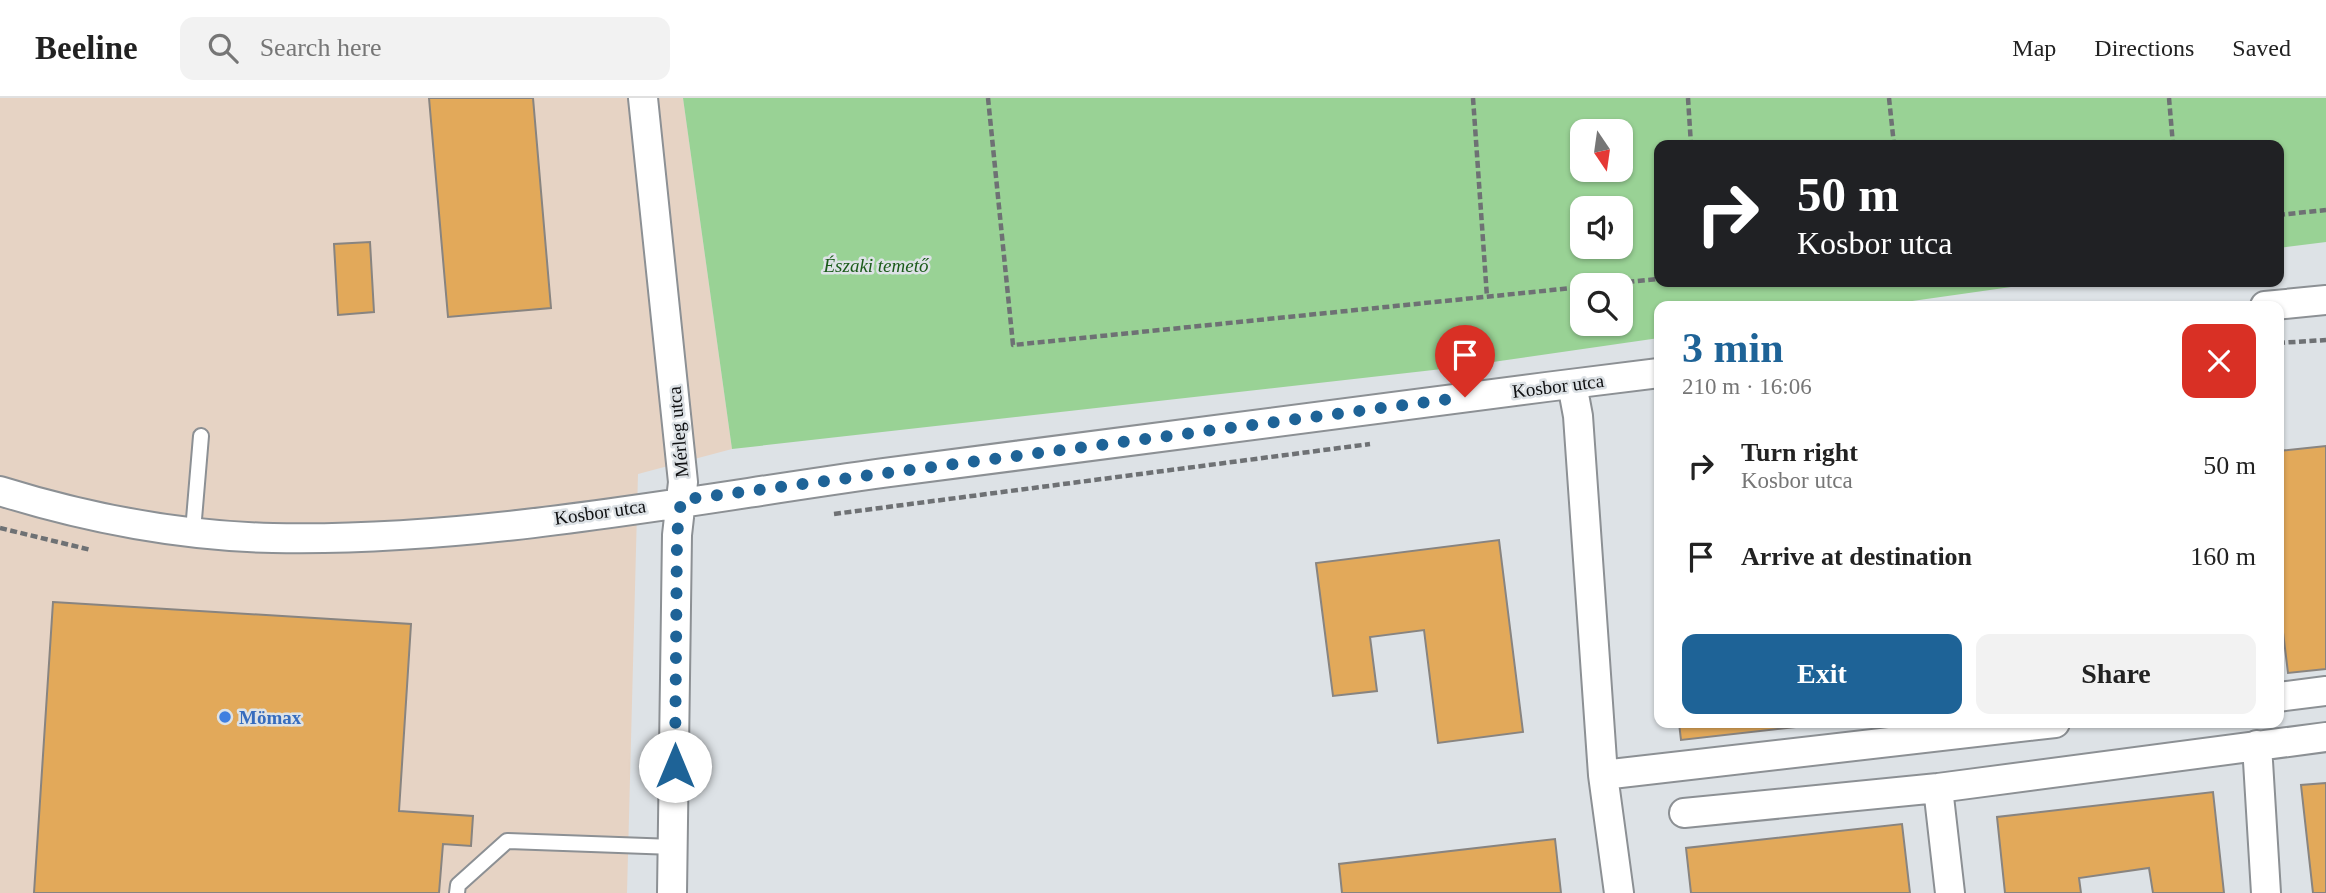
<!DOCTYPE html>
<html lang="en">
<head>
<meta charset="utf-8">
<style>
  :root { --surface:#fff; --page:#f2f2f2; --text:#222; --muted:#767676; --line:#e0e0e0; --accent:#1e6397 }
  body { margin:0; font-family:"Times New Roman",serif; background:var(--page); color:var(--text); height:100vh; display:flex; flex-direction:column; font-size:26px; white-space:nowrap }
  * { box-sizing:border-box; margin:0 }
  p { font-size:23px; color:var(--muted) }
  .icon { flex:none; width:38px; height:38px; fill:none; stroke:currentColor; stroke-width:2; stroke-linecap:round; stroke-linejoin:round }
  .map { position:relative; flex:1; overflow:hidden }
  .details { position:absolute; left:1654px; top:203px; width:630px; height:427px; display:flex; flex-direction:column; background:var(--surface); border-radius:14px; box-shadow:0 2px 5px #0004 }
  .details>* { flex:none }
  .banner { position:absolute; left:1654px; top:42px; width:630px; height:147px; border-radius:14px; box-shadow:0 2px 5px #0004; background:#202124; color:#fff; overflow:hidden }
  .needle { width:46px; rotate:167deg }
  .fabs { position:absolute; left:1570px; top:21px; display:grid; gap:14px }
  .fabs a { display:grid; place-items:center; width:63px; height:63px; border-radius:14px; background:var(--surface); box-shadow:0 2px 5px #0004; font-size:35px }
  .pin { position:absolute; display:grid; place-items:center; width:60px; height:60px; color:#fff; margin:-72px -30px; border-radius:50% 50% 50% 0; rotate:-45deg; box-shadow:0 0 7px #0007 }
  .pin .icon { rotate:45deg }
  .me { position:absolute; width:77px; margin:-38px; rotate:0deg; stroke-linejoin:round; filter:drop-shadow(0 0 5px #0008) }
  .turn { display:flex; align-items:center; gap:24px; height:147px; padding:0 28px; font-size:32px }
  .turn .icon { width:91px; height:91px; stroke-width:2.5 }
  .turn b { display:block; font-size:49px; line-height:60px }
  .round { display:grid; place-items:center; flex:none; width:74px; height:74px; border-radius:14px; background:var(--page) }
  .headline { display:flex; align-items:center; justify-content:space-between; height:119px; padding:0 28px }
  h1 { font-size:42px; font-weight:700; line-height:52px; color:var(--accent) }
  .button { display:flex; gap:14px; margin-top:auto; padding:14px 28px }
  .button a { flex:1; height:80px; border-radius:14px; background:var(--accent); color:#fff; font-size:28px; font-weight:700; line-height:80px; text-align:center }
  .button a+a { background:var(--page); color:var(--text) }
  ul { padding:0; list-style:none }
  li { display:flex; align-items:center; gap:21px; height:91px; padding:0 28px }
  li div { flex:1 }
  li b { display:block; font-size:26px }
  li em { font-style:normal }
  header { display:flex; align-items:center; gap:42px; box-sizing:border-box; height:98px; padding:0 35px; background:var(--surface); border-bottom:2px solid var(--line) }
  header strong { font-size:33px }
  nav { display:flex; gap:38px; margin-inline-start:auto; font-size:24px }
  .search { width:490px; height:63px; background:var(--page); display:flex; align-items:center; gap:18px; box-sizing:border-box; padding:0 24px; border-radius:14px; color:var(--muted); font-size:26px }
  .map>svg:first-child { display:block }
  .commercial { fill:#e6d3c4 }
  .green { fill:#99d295; fill-rule:evenodd }
  .building { fill:#e2a95a; stroke:#888480; stroke-width:2 }
  .lines { fill:none; stroke-linecap:round; stroke-linejoin:round }
  .service-casing { stroke:#8c9094; stroke-width:18 }
  .minor-casing { stroke:#8c9094; stroke-width:32 }
  .path { stroke:#6e7174; stroke-width:4.5; stroke-dasharray:7 3.5; stroke-linecap:butt }
  .service { stroke:#fff; stroke-width:14 }
  .minor { stroke:#fff; stroke-width:28 }
  .route { stroke:#1e6397; stroke-width:12; stroke-dasharray:0 21.6 }
  .shop-dot { fill:#3f7fe0; stroke:#dde2e6; stroke-width:2.5 }
  .labels { text-anchor:middle; dominant-baseline:central; stroke-width:5; stroke-linejoin:round; paint-order:stroke }
  .park-label { font-size:19px; font-style:italic; fill:#1b5b1a; stroke:#dde2e6 }
  .street-label { font-size:19px; fill:#0f1012; stroke:#dde2e6 }
  .shop-label { font-size:19px; font-weight:bold; fill:#366cbe; stroke:#dde2e6; text-anchor:start }
</style>
</head>
<body>
<header>
<strong>Beeline</strong>
<div class="search"><svg class="icon" aria-label="search" viewBox="0 0 24 24"><circle cx="10" cy="10" r="6"/><path d="M15 15l6 6"/></svg>Search here</div>
<nav><a>Map</a><a>Directions</a><a>Saved</a></nav>
</header>
<div class="map">
<svg width="2326" height="795" viewBox="0 0 2326 795">
  <rect width="100%" height="100%" fill="#dde2e6"/>
  <path class="commercial" d="M 0,0 L 683,0 L 732,351 L 638,376 L 627,795 L 0,795 Z"/>
  <path class="green" d="M 683,0 L 2326,0 L 2326,144 L 2279,150 L 2278,47 L 1659,47 L 1659,184 L 2047,184 L 1877,208 L 1659,208 L 1659,240 L 1451,270 L 732,351 ZM 1582,33 L 1620,33 L 1620,72 L 1582,72 ZM 1582,110 L 1620,110 L 1620,149 L 1582,149 ZM 1582,187 L 1620,187 L 1620,226 L 1582,226 Z"/>
  <path class="building" d="M 429,0 L 533,0 L 551,210 L 448,219 Z
    M 370,144 L 374,214 L 338,217 L 334,146 Z
    M 2326,348 L 2326,571 L 2288,575 L 2278,493 L 2278,353 Z
    M 1499,442 L 1523,634 L 1438,645 L 1424,532 L 1370,539 L 1377,593 L 1333,598 L 1316,465 Z
    M 53,504 L 411,526 L 399,713 L 473,718 L 471,748 L 443,746 L 439,795 L 34,795 Z
    M 1679,625 L 1832,625 L 1681,642 Z
    M 2326,685 L 2326,795 L 2313,795 L 2301,687 Z
    M 2213,694 L 2224,795 L 2153,795 L 2149,770 L 2079,780 L 2081,795 L 2005,795 L 1997,719 Z
    M 1902,726 L 1910,795 L 1691,795 L 1686,750 Z
    M 1555,741 L 1561,795 L 1342,795 L 1339,766 Z"/>
  <g class="lines">
    <g class="service-casing">
      <path id="service" d="M 193,433 L 201,338
        M 457,795 L 458,787 L 507,743 L 674,749"/>
    </g>
    <g class="minor-casing">
      <path id="minor" d="M 643,0 L 683,384 L 677,437 L 672,795
        M 2265,208 L 2326,202
        M 1572,286 L 1578,318 L 1603,677 L 1619,795
        M 0,393 C 87,420 181,438 273,440 C 477,444 681,403 883,375 C 1141,340 1400,307 1659,275
        M 2278,599 L 2326,593
        M 2257,647 L 2266,795
        M 1603,677 L 2055,625
        M 1938,690 L 1950,795
        M 1684,715 L 1938,690 L 2326,639"/>
    </g>
    <path class="path" d="M 988,0 L 1013,247 L 1582,189
      M 1473,0 L 1487,199
      M 1688,0 L 1691,47
      M 1889,0 L 1894,47
      M 2169,0 L 2173,47
      M 2278,117 L 2326,112
      M 1596,187 L 1659,181
      M 2278,245 L 2326,242
      M 834,416 L 1370,346
      M 0,430 L 91,452"/>
    <use href="#service" class="service"/>
    <use href="#minor" class="minor"/>
  </g>
  <g class="lines">
    <path class="route" d="M 675,668 L 677,437 L 681,402 L 1465,299"/>
  </g>
  <circle class="shop-dot" cx="225" cy="619" r="7"/>
  <g class="labels">
    <g class="park-label">
      <text x="876" y="167">Északi temető</text>
    </g>
    <g class="street-label">
      <text transform="translate(1558 288) rotate(-7)">Kosbor utca</text>
      <text transform="translate(678 334) rotate(-95)">Mérleg utca</text>
      <text transform="translate(600 414) rotate(-8)">Kosbor utca</text>
    </g>
    <g class="shop-label">
      <text x="239" y="619">Mömax</text>
    </g>
  </g>
</svg>
<div class="fabs">
<a><svg class="needle" viewBox="-14 -14 28 28"><path d="M0-13l5 13h-10z" fill="#e53935"/><path d="M0 13l5-13h-10z" fill="#767676"/></svg></a>
<a><svg class="icon" aria-label="sound" viewBox="0 0 24 24"><path d="M4 9h4l5-4v14l-5-4H4zM17 9q2 3 0 6"/></svg></a>
<a><svg class="icon" aria-label="search" viewBox="0 0 24 24"><circle cx="10" cy="10" r="6"/><path d="M15 15l6 6"/></svg></a>
</div>
<div class="pin" style="left:1465px;top:299px;background:#d93025"><svg class="icon" aria-label="arrive" viewBox="0 0 24 24"><path d="M6 21V4h12l-3 4 3 4H6"/></svg></div>
<svg class="me" style="left:675px;top:668px" viewBox="-20 -20 40 40"><circle r="19" fill="#fff"/><path d="M0-13L10 11 0 6-10 11z" fill="#1e6397"/></svg>
<div class="banner">
<div class="turn"><svg class="icon" aria-label="right" viewBox="0 0 24 24"><path d="M7 20v-9h11M14 6l5 5-5 5"/></svg><div><b>50 m</b>Kosbor utca</div></div>
</div>
<section class="details">
<div class="headline"><div><h1>3 min</h1><p>210 m · 16:06</p></div><a class="round" style="background:#d93025;color:#fff"><svg class="icon" aria-label="close" viewBox="0 0 24 24"><path d="M6 6l12 12M18 6L6 18"/></svg></a></div>
<ul>
<li><svg class="icon" aria-label="right" viewBox="0 0 24 24"><path d="M7 20v-9h11M14 6l5 5-5 5"/></svg><div><b>Turn right</b><p>Kosbor utca</p></div><em>50 m</em></li>
<li><svg class="icon" aria-label="arrive" viewBox="0 0 24 24"><path d="M6 21V4h12l-3 4 3 4H6"/></svg><div><b>Arrive at destination</b></div><em>160 m</em></li>
</ul>
<div class="button"><a>Exit</a><a>Share</a></div>
</section>
</div>
</body>
</html>
